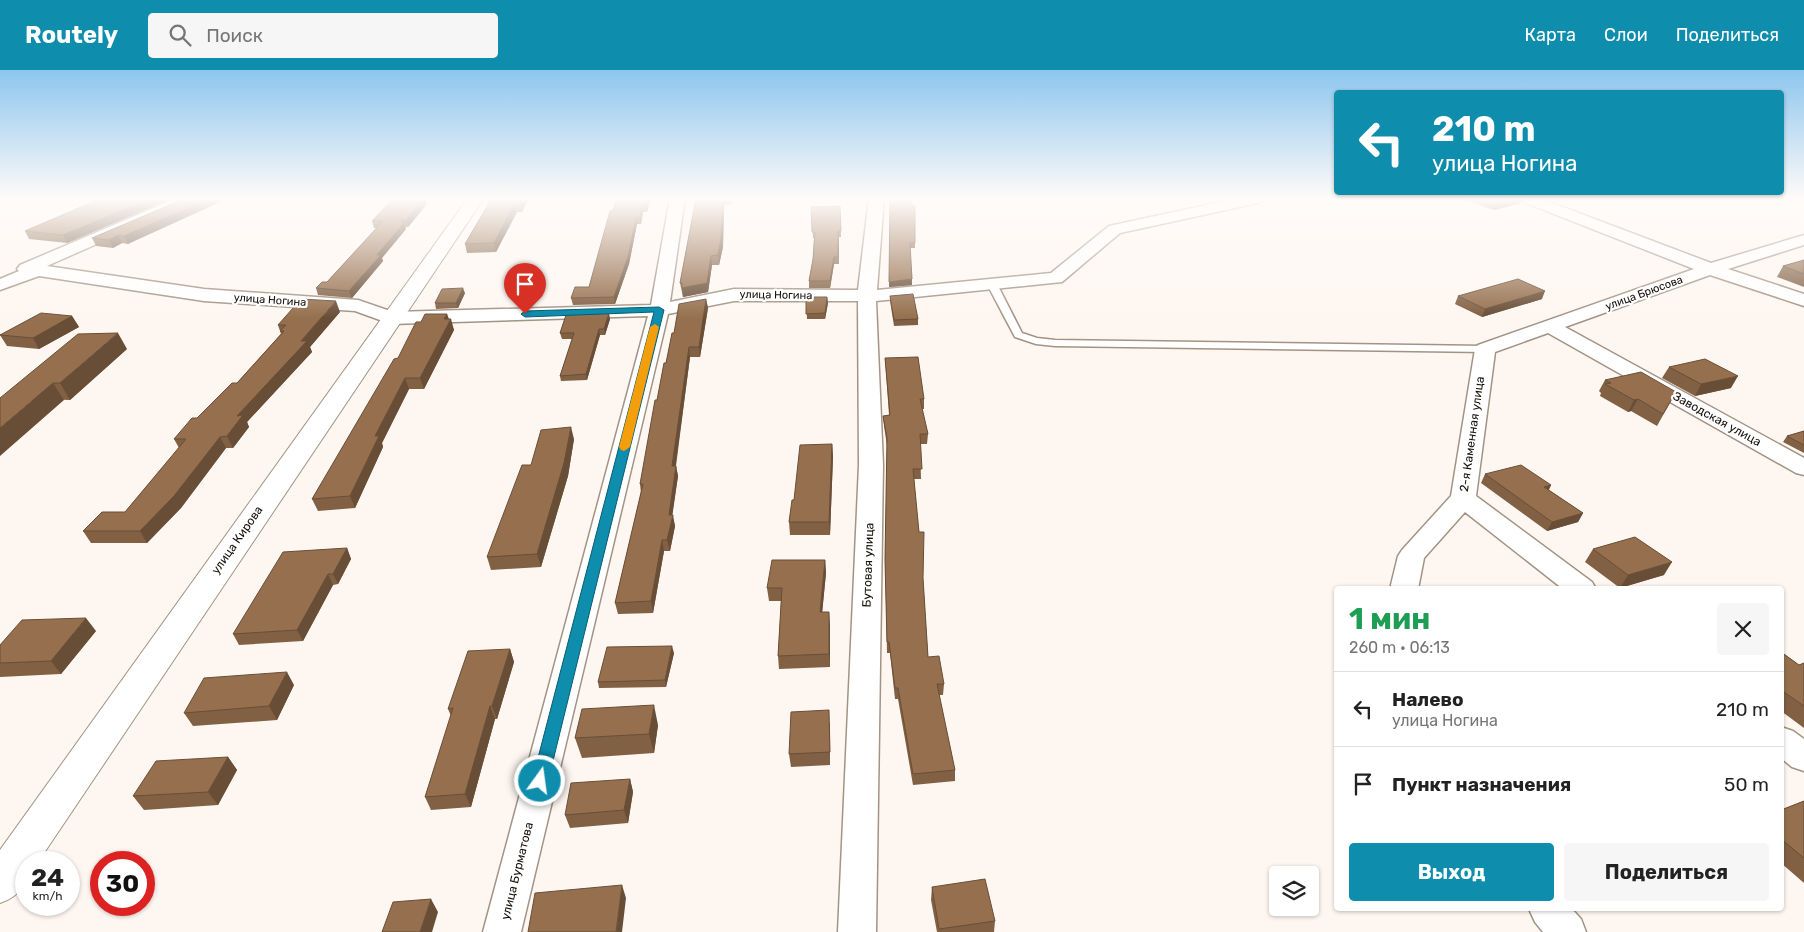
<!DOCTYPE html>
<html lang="ru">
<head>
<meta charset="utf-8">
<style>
  :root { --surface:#fff; --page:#f6f6f6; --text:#222; --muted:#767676; --line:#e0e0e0; --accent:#0e8dad }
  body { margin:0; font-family:Rubik,sans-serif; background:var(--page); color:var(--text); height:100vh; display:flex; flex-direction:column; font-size:19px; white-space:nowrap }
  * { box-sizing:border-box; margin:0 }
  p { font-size:16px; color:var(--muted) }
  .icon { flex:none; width:28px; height:28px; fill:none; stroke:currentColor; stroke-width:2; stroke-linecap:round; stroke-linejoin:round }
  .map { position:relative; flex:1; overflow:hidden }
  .details { position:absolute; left:1334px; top:516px; width:450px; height:325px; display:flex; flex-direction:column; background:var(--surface); border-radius:5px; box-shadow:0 1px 4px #0004 }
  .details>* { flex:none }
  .banner { position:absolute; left:1334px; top:20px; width:450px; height:105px; border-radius:5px; box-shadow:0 1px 4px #0004; background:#0e8dad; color:#fff; overflow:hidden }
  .buttons { position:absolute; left:1269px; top:796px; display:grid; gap:10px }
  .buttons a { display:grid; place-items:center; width:50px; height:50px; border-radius:5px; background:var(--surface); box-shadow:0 1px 4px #0004; font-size:25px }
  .speed { position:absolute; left:15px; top:781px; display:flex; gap:10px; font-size:25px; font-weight:700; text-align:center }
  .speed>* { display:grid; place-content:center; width:65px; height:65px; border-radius:50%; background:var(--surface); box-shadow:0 1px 4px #0004; line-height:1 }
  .speed small { font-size:12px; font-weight:400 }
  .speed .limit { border:8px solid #d22; background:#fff; color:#111 }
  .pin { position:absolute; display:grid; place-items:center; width:42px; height:42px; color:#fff; margin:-51px -21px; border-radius:50% 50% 50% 0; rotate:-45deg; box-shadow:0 0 5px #0007 }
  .pin .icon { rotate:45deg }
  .me { position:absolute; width:55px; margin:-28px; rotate:14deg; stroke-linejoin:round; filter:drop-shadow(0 0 4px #0008) }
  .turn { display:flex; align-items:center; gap:18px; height:105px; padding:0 15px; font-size:22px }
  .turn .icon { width:65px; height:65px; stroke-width:2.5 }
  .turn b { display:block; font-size:35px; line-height:42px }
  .round { display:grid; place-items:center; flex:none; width:52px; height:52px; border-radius:5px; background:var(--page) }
  .summary { display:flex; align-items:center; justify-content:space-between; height:85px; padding:0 15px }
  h1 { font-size:30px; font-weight:700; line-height:38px; color:#1e9e55 }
  .button { display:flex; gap:10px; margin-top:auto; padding:10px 15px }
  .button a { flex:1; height:58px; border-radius:5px; background:var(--accent); color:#fff; font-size:20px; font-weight:700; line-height:58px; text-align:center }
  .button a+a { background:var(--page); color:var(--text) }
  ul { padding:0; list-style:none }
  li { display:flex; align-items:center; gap:15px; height:75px; padding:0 15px; border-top:1px solid var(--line) }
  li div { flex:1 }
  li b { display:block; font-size:19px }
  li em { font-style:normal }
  header { display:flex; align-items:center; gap:30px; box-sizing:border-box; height:70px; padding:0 25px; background:var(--accent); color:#fff }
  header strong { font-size:24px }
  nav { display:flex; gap:28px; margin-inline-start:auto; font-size:18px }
  .search { width:350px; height:45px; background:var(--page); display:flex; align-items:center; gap:12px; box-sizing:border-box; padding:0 18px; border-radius:5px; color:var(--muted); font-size:19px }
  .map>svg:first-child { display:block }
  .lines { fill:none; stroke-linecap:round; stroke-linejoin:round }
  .lane-casing { stroke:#a39384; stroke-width:3 }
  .street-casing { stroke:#a39384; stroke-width:3 }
  .secondary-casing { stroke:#a39384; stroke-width:2 }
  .lane { fill:#fff; fill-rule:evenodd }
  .street { fill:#fff; fill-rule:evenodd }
  .secondary { fill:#fff; fill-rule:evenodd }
  .wall { fill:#816043 }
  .shaded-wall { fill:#694e37 }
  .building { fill:#96704e; stroke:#694e37 }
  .route { fill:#0e8dad; stroke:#095c70 }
  .slow { fill:#f59e0b }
  .labels { text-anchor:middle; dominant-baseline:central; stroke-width:4.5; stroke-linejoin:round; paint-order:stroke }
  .far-street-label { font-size:11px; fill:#150f0a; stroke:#fff }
  .street-label { font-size:12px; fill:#150f0a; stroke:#fff }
</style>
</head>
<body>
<header>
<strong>Routely</strong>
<div class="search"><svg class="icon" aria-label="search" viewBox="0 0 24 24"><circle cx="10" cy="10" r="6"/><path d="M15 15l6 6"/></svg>Поиск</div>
<nav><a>Карта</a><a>Слои</a><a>Поделиться</a></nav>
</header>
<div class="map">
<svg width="1804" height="862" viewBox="0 0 1804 862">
  <rect width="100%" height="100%" fill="#fef7f1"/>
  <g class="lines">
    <g class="lane-casing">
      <path id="lane" d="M 992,211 L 997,214 L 1022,263 L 1037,268 L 1055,270 L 1485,276 L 1490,279 L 1485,282 L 1055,276 L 1036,274 L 1015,267 L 987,214 Z"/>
    </g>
    <g class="street-casing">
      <path id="street" d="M 177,128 L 197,128 L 194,131 L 47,196 L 204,219 L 358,230 L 393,242 L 651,235 L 670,128 L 685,128 L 670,232 L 734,219 L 858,220 L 869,128 L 884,128 L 877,220 L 1051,203 L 1109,156 L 1239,128 L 1266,128 L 1263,131 L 1258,133 L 1120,163 L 1062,212 L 876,231 L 883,395 L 876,862 L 838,862 L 859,395 L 858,231 L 734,231 L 668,244 L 521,862 L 483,862 L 648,246 L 391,254 L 355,241 L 204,231 L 39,206 L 0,220 L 0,209 L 19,201 L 17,199 L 20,195 Z
        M 1519,128 L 1539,128 L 1711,193 L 1804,165 L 1804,175 L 1728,199 L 1804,224 L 1804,236 L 1710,205 L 1565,257 L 1804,388 L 1804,405 L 1796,403 L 1548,263 L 1495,282 L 1476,426 L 1592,512 L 1596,519 L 1563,519 L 1465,442 L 1424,488 L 1418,519 L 1390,519 L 1398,486 L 1402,480 L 1451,426 L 1475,279 L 1478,275 L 1694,199 L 1521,131 Z
        M 1781,657 L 1793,661 L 1804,669 L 1804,701 L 1792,697 L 1781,688 Z
        M 1529,839 L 1572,839 L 1581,849 L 1586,862 L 1543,862 L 1535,852 Z"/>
    </g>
    <g class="secondary-casing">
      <path id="secondary" d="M 468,128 L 484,128 L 38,792 L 26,792 C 26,815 22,825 0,833 L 0,780 Z"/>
    </g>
    <use href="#lane" class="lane"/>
    <use href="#street" class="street"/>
    <use href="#secondary" class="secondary"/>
  </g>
  <path class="wall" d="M 173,128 L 67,173 L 29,169 L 25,161 Z
    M 186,128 L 128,174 L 122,173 L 113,178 L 96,176 L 92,168 Z
    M 425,128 L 427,134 L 408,157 L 405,157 L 406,159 L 382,188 L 383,191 L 352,228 L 318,225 L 316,218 L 327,212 L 377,158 L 374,158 L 372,151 Z
    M 492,128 L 529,128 L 522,142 L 517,142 L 496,182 L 467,183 L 465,174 Z
    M 651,128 L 647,142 L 643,142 L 641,154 L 637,154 L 629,194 L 615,234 L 573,235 L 571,228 L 589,217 L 613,140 Z
    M 696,128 L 732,128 L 732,134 L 724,135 L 723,177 L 719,195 L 712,195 L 708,222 L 683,227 L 680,213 Z
    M 1460,128 L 1523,128 L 1521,133 L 1494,140 Z
    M 840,136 L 841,167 L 839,167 L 839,194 L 834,194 L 830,218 L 809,218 L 809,211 L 813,189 L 814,168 L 813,168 L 811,137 Z
    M 911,136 L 915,173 L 915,178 L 910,178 L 912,215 L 889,217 Z
    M 1804,190 L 1804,217 L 1777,207 L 1783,196 Z
    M 465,223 L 458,238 L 436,239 L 435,233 Z
    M 890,226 L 918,249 L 918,255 L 894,256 L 890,231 Z
    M 1458,226 L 1542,229 L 1482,247 L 1455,234 Z
    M 806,227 L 827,227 L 828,233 L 825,249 L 807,249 Z
    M 706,229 L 708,238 L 700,287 L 690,287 L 676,396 L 678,406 L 672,445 L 675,456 L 670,481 L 664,481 L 653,543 L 618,544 L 615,533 L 641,423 L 640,414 L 666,293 L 674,263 Z
    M 340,242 L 310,277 L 312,282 L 247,352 L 249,357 L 233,378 L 226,378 L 181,438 L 147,473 L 91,473 L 83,461 L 125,442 L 179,378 L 174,369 L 197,348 L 237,313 L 281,264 L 278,255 Z
    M 447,244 L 449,249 L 454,260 L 424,319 L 409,319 L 382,373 L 383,377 L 355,438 L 318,441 L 312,429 L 421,252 Z
    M 72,246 L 79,257 L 39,279 L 7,276 L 0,265 Z
    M 610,249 L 605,265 L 600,265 L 587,310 L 561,311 L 560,306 L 572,269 L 562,269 L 560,263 Z
    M 127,279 L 70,330 L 0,328 Z
    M 885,288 L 924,329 L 924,339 L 922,339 L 928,364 L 927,374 L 920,374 L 921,409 L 914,409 L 923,508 L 928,587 L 944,614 L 943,625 L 939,625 L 955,700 L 955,711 L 913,715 L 898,629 L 895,629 L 890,583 L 887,583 L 885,490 L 887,376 L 884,356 L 883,346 L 889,345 Z
    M 1669,297 L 1731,318 L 1695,326 L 1662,308 Z
    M 1605,310 L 1676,322 L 1657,356 L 1631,341 L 1628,342 L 1600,326 L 1601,323 L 1599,321 Z
    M 1804,361 L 1804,383 L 1783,372 L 1787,366 Z
    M 574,369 L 568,406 L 541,497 L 491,500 L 487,487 L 531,395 Z
    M 832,374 L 833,387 L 830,465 L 790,465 L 789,452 L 794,430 Z
    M 1485,404 L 1551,415 L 1549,420 L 1583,443 L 1578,452 L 1547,461 L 1481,413 Z
    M 347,478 L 351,489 L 338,514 L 333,515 L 303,571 L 239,575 L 233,564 Z
    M 1593,479 L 1664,505 L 1620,518 L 1585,492 Z
    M 825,490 L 826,503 L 822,542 L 830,555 L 830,597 L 779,599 L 778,586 L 781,531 L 769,531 L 767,518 Z
    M 96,561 L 61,604 L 0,607 L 0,575 Z
    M 510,579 L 514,592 L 497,649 L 495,649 L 471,737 L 431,740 L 425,727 L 451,646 L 448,639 Z
    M 1781,582 L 1799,595 L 1804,593 L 1804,658 L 1781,641 Z
    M 674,583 L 666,617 L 599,618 L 598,612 Z
    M 294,615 L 277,650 L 193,656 L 184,643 Z
    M 830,653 L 830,695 L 791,697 L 789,684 Z
    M 658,655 L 654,683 L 582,688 L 575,668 Z
    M 228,687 L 237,700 L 218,735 L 144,740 L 133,726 Z
    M 630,709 L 633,722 L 628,753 L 570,758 L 565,745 Z
    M 1804,731 L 1804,813 L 1781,793 L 1781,740 Z
    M 932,817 L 995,851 L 994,862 L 937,862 L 931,830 Z"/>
  <path class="shaded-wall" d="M 152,128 L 173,128 L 67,173 L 63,165 Z
    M 210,128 L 229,128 L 128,174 L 124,166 Z
    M 425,128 L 427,134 L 408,157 L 406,150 Z
    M 523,128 L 529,128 L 522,142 L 520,134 Z
    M 648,128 L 651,128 L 647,142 L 646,136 Z
    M 723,128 L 724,135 L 723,177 L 719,195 L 718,185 Z
    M 1519,128 L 1523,128 L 1521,133 L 1494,140 L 1496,134 Z
    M 514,134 L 517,142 L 496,182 L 494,173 Z
    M 642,136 L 643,142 L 641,154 L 640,147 Z
    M 636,148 L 637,154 L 629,194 L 615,234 L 614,227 Z
    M 404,153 L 406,159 L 382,188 L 383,191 L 352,228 L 349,221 L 377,185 Z
    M 118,165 L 122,173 L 113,178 L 109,170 Z
    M 711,186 L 712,195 L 708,222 L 683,227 L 682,218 Z
    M 834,187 L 834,194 L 830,218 L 830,211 Z
    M 912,209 L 912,215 L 889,217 L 889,212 Z
    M 463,218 L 465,223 L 458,238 L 456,233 Z
    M 1545,221 L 1542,229 L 1482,247 L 1485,239 Z
    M 827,227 L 828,233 L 825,249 L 825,243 Z
    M 706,229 L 708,238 L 700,287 L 699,277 Z
    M 336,231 L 340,242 L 310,277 L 312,282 L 247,352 L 249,357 L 233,378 L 227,366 L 237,346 Z
    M 609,243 L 610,249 L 605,265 L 604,259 Z
    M 447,244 L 449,252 L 451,249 L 454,260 L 424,319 L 420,308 Z
    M 72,246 L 79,257 L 39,279 L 33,268 Z
    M 599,259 L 600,265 L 587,310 L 586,304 Z
    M 118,263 L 127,279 L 70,330 L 60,313 Z
    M 689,277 L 690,287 L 674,407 L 672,396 Z
    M 1738,306 L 1731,318 L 1695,326 L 1701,314 Z
    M 405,308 L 409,319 L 382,373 L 383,377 L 355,438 L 350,426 L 375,366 Z
    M 53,313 L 64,330 L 0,386 L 0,358 Z
    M 1638,329 L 1631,341 L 1628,342 L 1634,330 Z
    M 571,357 L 574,369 L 568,406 L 541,497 L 537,484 Z
    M 220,367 L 226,378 L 181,438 L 147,473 L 140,461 Z
    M 832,374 L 833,387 L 830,465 L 829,452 Z
    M 676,396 L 678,406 L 671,455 L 673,445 L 675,456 L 670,481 L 667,470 L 669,445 Z
    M 1551,415 L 1546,424 L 1544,417 Z
    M 1583,443 L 1578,452 L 1547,461 L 1552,452 Z
    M 662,470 L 664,481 L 653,543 L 651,531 Z
    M 347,478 L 351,489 L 338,514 L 333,504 Z
    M 825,490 L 826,503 L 821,555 L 820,542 Z
    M 1672,492 L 1664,505 L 1620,518 L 1628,505 Z
    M 328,504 L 333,515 L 303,571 L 297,560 Z
    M 829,542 L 830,555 L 830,597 L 829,584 Z
    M 86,548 L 96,561 L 61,604 L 51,591 Z
    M 672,576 L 674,583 L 666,617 L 665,610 Z
    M 510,579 L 514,592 L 497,649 L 492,636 Z
    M 287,602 L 294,615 L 277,650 L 269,636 Z
    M 654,635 L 658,655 L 654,683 L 649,664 Z
    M 490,636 L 495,649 L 471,737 L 465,724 Z
    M 228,687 L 237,700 L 218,735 L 208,722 Z
    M 630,709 L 633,722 L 628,753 L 624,740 Z
    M 622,815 L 626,828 L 622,862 L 616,862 Z
    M 431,829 L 438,842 L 432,862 L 420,862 Z"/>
  <path class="building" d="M 102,128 L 152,128 L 63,165 L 25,161 Z
    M 186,128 L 210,128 L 124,166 L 118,165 L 109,170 L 92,168 Z
    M 394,128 L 425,128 L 406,150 L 401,151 L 404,153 L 377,185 L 381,185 L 349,221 L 316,218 L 322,212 L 327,212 L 383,151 L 372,151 Z
    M 492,128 L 523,128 L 520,134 L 514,134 L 494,173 L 465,174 Z
    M 617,128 L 648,128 L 646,136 L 642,136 L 640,147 L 636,148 L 628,187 L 614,227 L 571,228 L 575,217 L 589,217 L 610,141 L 613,140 Z
    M 696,128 L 723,128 L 721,168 L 718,185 L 711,186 L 707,213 L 682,218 L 682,213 L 680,213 Z
    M 890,128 L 911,128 L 911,136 L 915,136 L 915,173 L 910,173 L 912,209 L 889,212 Z
    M 1479,128 L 1519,128 L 1496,134 Z
    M 840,136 L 841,161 L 838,161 L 838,187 L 834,187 L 830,211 L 809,211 L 813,189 L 815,162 L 812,162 L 811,137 Z
    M 1804,190 L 1804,204 L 1783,196 Z
    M 1518,209 L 1545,221 L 1485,239 L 1458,226 Z
    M 463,218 L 456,233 L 435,233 L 442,219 Z
    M 913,224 L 918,249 L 894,250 L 890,226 Z
    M 806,227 L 827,227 L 825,243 L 806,244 Z
    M 301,229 L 336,231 L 301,271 L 307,271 L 237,346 L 243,345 L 227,366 L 220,367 L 174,426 L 140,461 L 83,461 L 102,442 L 125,442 L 186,369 L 174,369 L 192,348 L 197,348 L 232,313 L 237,313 L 284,261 L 280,261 L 286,255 L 278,255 Z
    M 706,229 L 699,277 L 689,277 L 672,396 L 676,396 L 669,445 L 673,445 L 667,470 L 662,470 L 651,531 L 615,533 L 643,414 L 640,414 L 655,330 L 657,330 L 664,293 L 666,293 L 672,263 L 674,263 L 679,234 Z
    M 41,243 L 72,246 L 33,268 L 0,265 Z
    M 609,243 L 604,259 L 599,259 L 586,304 L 560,306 L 574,263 L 560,263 L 566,245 Z
    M 425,244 L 447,244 L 444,249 L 451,249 L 420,308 L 405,308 L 375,366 L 379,366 L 350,426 L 312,429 L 394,289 L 398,288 L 416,252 L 421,252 Z
    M 118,263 L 60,313 L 53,313 L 0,358 L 0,328 L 78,264 Z
    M 918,287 L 924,329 L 920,329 L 928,364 L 920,364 L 922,399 L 913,399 L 919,462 L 924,462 L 923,508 L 928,587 L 939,586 L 944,614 L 937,614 L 955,700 L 913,704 L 898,618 L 895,618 L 889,572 L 887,572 L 885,490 L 887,368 L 883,346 L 890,345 L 885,288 Z
    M 1705,289 L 1738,306 L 1701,314 L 1669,297 Z
    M 1641,302 L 1676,322 L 1663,344 L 1638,329 L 1634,330 L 1605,314 L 1611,313 L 1605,310 Z
    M 571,357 L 564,393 L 537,484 L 487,487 L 522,395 L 531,395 L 541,360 Z
    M 1804,361 L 1804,375 L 1787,366 Z
    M 832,374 L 829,452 L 789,452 L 792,430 L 794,430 L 800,375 Z
    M 1521,395 L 1551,415 L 1544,417 L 1583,443 L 1552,452 L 1485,404 Z
    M 1635,467 L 1672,492 L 1628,505 L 1593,479 Z
    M 347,478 L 333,504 L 328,504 L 297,560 L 233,564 L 283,482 Z
    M 772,490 L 825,490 L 820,542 L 829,542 L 829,584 L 778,586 L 782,518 L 767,518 Z
    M 86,548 L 51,591 L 0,593 L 0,575 L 22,550 Z
    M 672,576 L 665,610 L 598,612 L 607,577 Z
    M 510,579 L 492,636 L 490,636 L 465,724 L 425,727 L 453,638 L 448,639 L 468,581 Z
    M 1781,582 L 1799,595 L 1804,593 L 1804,636 L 1781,620 Z
    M 287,602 L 269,636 L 184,643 L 204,608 Z
    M 654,635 L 649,664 L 575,668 L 582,639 Z
    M 829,640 L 830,682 L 789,684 L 791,642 Z
    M 228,687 L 208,722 L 133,726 L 156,691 Z
    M 630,709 L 624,740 L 565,745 L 571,713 Z
    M 1804,731 L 1804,788 L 1781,769 L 1781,740 Z
    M 985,809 L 995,851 L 939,859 L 932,817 Z
    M 622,815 L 616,862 L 528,862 L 535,823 Z
    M 431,829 L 420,862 L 382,862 L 393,832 Z"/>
  <linearGradient id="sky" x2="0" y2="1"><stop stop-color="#8dc6ee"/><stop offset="0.52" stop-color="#fffbf9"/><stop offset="1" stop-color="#fffbf9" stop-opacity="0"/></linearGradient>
  <rect width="1804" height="248" fill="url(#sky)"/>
  <path class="route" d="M 659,237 L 664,240 L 548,711 L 546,716 L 540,718 L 535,716 L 532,711 L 654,242 L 525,247 L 521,244 L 525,241 Z"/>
  <path class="slow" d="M 655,254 L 659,257 L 630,377 L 624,381 L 621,380 L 619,377 L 650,257 Z"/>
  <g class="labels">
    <g class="far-street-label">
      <text transform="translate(1644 223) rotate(-20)">улица Брюсова</text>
      <text transform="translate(776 225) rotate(1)">улица Ногина</text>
      <text transform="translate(270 230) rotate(4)">улица Ногина</text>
    </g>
    <g class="street-label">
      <text transform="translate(1717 349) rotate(29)">Заводская улица</text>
      <text transform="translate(1472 364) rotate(-82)">2-я Каменная улица</text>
      <text transform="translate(237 470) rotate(-55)">улица Кирова</text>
      <text transform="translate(868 495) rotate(-88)">Бутовая улица</text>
      <text transform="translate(517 801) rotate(-76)">улица Бурматова</text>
    </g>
  </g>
</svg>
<div class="buttons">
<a><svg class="icon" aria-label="layers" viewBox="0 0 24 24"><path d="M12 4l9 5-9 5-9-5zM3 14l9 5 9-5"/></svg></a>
</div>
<div class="speed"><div>24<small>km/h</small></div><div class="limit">30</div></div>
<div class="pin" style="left:525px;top:244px;background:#d93025"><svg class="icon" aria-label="arrive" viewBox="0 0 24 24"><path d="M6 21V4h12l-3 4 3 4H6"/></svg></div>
<svg class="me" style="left:540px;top:711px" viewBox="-20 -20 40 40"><circle r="17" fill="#0e8dad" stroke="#fff" stroke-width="3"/><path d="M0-11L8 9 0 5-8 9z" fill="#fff"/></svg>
<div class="banner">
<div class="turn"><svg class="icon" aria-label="left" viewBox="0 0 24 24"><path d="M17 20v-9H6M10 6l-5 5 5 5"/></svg><div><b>210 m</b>улица Ногина</div></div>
</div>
<section class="details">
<div class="summary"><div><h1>1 мин</h1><p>260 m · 06:13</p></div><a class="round"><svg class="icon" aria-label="close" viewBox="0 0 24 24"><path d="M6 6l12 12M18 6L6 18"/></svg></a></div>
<ul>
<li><svg class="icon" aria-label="left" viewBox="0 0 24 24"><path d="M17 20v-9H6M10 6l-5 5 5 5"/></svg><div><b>Налево</b><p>улица Ногина</p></div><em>210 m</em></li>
<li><svg class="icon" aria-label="arrive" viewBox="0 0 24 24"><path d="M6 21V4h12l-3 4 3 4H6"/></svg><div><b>Пункт назначения</b></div><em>50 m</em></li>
</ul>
<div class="button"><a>Выход</a><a>Поделиться</a></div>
</section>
</div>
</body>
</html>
